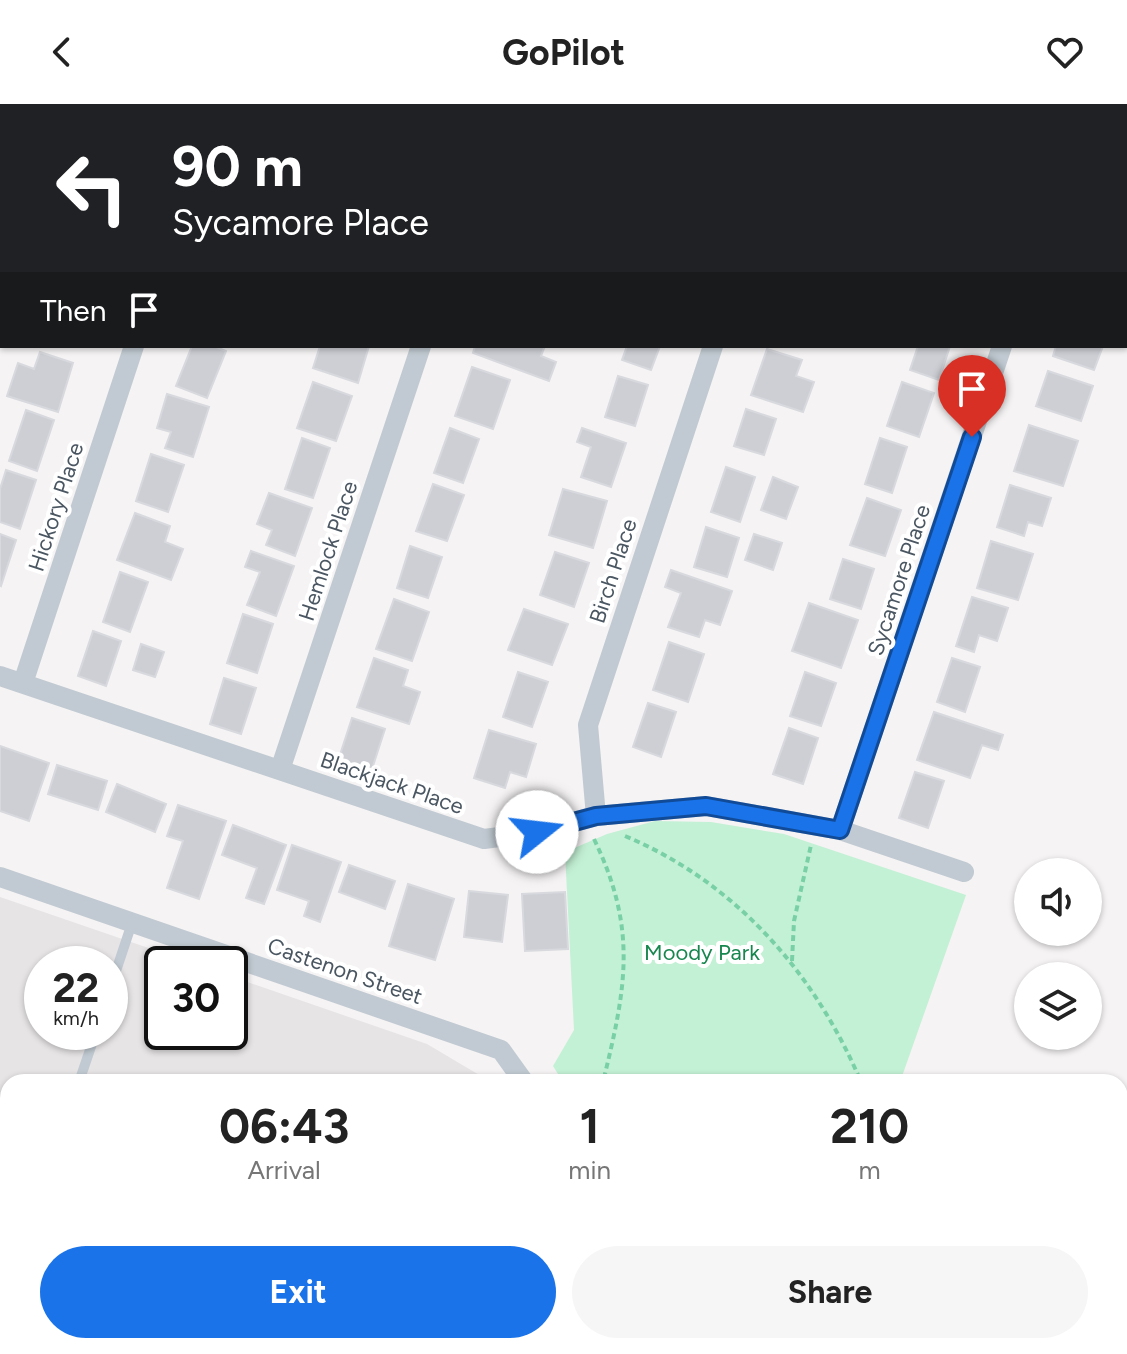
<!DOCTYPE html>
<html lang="en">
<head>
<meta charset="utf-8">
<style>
  :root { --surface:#fff; --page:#f6f6f6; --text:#222; --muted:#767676; --accent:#1a73e8 }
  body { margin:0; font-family:Figtree,sans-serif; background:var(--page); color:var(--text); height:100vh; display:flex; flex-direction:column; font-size:30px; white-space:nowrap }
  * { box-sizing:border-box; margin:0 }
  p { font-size:26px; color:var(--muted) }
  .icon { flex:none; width:44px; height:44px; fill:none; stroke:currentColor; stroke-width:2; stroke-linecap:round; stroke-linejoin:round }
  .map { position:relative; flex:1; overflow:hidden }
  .side { position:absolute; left:0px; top:970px; width:1128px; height:280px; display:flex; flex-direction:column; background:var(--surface); border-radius:24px 24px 0 0; box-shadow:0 2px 6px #0004 }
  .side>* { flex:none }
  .banner { position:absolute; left:0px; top:0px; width:1128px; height:244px; box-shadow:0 2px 6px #0004; background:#202124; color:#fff; overflow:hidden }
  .controls { position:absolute; left:1014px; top:754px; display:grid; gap:16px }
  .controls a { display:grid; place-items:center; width:88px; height:88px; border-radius:50%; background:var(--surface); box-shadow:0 2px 6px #0004; font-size:40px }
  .speed { position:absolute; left:24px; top:842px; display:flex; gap:16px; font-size:40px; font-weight:700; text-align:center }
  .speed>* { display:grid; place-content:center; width:104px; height:104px; border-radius:50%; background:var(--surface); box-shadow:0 2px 6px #0004; line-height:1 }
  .speed small { font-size:20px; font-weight:400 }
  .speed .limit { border:4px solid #111; border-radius:12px; background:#fff; color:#111 }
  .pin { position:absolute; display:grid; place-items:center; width:68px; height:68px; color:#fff; margin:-82px -34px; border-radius:50% 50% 50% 0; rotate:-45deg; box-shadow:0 0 8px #0007 }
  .pin .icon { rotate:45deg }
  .me { position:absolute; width:88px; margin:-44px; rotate:74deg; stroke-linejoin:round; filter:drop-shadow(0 0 6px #0008) }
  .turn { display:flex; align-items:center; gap:28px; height:168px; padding:0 40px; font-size:36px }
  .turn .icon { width:104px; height:104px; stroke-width:2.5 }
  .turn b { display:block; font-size:56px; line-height:68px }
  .then { display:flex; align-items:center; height:76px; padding:0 40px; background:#0003; gap:16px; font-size:30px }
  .eta { display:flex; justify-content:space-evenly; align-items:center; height:136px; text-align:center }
  .eta b { font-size:48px; font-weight:700; line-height:56px }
  .button { display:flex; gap:16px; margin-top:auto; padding:16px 40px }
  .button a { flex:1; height:92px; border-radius:48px; background:var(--accent); color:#fff; font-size:32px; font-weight:700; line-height:92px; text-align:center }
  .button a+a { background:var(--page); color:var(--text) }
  header { display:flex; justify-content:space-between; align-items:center; height:104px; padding:0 40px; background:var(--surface); font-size:36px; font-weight:700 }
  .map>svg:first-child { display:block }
  .education { fill:#e6e4e5; fill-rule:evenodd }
  .green { fill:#c3f1d5 }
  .building { fill:#cdcfd5; stroke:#d7d9de; stroke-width:2 }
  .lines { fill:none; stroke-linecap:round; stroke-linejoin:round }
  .path { stroke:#7ad0a6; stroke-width:4; stroke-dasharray:6 4; stroke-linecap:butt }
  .service { stroke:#c1cad2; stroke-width:10 }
  .minor { stroke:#c1cad2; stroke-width:20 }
  .route-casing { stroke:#114b97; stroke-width:20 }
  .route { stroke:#1a73e8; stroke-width:14 }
  .labels { text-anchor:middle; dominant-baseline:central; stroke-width:8; stroke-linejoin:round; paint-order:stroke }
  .street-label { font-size:22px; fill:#4a5661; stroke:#fff }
  .park-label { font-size:22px; fill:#17864f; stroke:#fff }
</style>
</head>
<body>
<header><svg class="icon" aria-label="back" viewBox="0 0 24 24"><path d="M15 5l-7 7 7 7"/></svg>GoPilot<svg class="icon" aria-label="heart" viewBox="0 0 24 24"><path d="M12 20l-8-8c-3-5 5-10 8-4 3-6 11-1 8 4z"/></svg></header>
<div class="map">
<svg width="1127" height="1250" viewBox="0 0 1127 1250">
  <rect width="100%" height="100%" fill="#f5f3f3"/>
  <path class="education" d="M 0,793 L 195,860 L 162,860 L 162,928 L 230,928 L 230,872 L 427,940 L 491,978 L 8,978 L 8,1242 L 614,1242 L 617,1250 L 0,1250 ZM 42,860 L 110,860 L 110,928 L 42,928 Z"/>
  <path class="green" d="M 655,717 L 711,718 L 784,730 L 966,791 L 900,978 L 563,978 L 553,962 L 574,926 L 565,748 L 607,730 Z
    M 8,1232 L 8,1242 L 283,1242 L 289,1250 L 0,1250 L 0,1237 Z
    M 667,1242 L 1089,1242 L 1086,1250 L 669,1250 Z"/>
  <path class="building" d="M 192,242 L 214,242 L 226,247 L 207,294 L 176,282 Z
    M 320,242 L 369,242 L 358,279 L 313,264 Z
    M 475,242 L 545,242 L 541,252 L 556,258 L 549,277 L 473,249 Z
    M 627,242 L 660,242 L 651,266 L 622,256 Z
    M 918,242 L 950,242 L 939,276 L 910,266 Z
    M 1056,242 L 1103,242 L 1094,266 L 1053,252 Z
    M 767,245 L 802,256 L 796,272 L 814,278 L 803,308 L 751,291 Z
    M 40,248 L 73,259 L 58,308 L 7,292 L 18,259 L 34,265 Z
    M 472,263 L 510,276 L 493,325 L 455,312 Z
    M 1048,267 L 1093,282 L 1081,317 L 1036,302 Z
    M 618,272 L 648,281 L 635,322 L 605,313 Z
    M 313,278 L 352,292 L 336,337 L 297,324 Z
    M 902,278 L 934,289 L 919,333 L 887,322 Z
    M 167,290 L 209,303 L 193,353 L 165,344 L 171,328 L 157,324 Z
    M 746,305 L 776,315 L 764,351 L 734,342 Z
    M 26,306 L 54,316 L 37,367 L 9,357 Z
    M 1029,321 L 1078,337 L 1063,382 L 1014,367 Z
    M 450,324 L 479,335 L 463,379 L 434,369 Z
    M 582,324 L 626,339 L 611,383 L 581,373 L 591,343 L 577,338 Z
    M 302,334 L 330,344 L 313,394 L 285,385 Z
    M 880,334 L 907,343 L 892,389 L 865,380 Z
    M 151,350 L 184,361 L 168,408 L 136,397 Z
    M 726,363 L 755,373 L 740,418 L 711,408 Z
    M 6,366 L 36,376 L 20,425 L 0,418 L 0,385 Z
    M 773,373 L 798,383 L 786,415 L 761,406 Z
    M 433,380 L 464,391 L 447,437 L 416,427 Z
    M 1010,381 L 1051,394 L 1042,422 L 1028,418 L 1024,432 L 997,423 Z
    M 563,385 L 607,397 L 593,444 L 549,431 Z
    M 269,389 L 312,404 L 295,452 L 266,441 L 272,426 L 257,420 Z
    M 867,394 L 901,406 L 885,452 L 850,441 Z
    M 135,409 L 170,422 L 165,438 L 183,445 L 171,476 L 117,456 Z
    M 706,423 L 739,434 L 727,473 L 694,463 Z
    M 0,430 L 16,436 L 1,482 L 0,481 Z
    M 754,430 L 782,439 L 773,466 L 745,456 Z
    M 991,437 L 1033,450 L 1018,496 L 977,484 Z
    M 410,442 L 442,453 L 428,494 L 397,484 Z
    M 251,447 L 294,462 L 276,512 L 247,501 L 260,468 L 245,463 Z
    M 555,448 L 589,459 L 574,503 L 540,491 Z
    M 843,455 L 874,465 L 861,505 L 830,495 Z
    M 671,466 L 732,487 L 720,521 L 705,516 L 699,533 L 668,523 L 681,489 L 665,483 Z
    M 120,468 L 148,478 L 130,528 L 103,518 Z
    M 972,493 L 1008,504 L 997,537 L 979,531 L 974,548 L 956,542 Z
    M 394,495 L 429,508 L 412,557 L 376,545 Z
    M 809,499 L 858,516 L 841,564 L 792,547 Z
    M 524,505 L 568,520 L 552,561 L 508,546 Z
    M 243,510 L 273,520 L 257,569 L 227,559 Z
    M 93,527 L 121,537 L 106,582 L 78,572 Z
    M 669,538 L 704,550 L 688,598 L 653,586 Z
    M 141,540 L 164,548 L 155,573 L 133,566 Z
    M 374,554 L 408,566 L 403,582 L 420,588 L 409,620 L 357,603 Z
    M 952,554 L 980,563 L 965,608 L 937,598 Z
    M 518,568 L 548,578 L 532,623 L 503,613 Z
    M 805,568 L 836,579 L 821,622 L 790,612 Z
    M 224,574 L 256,584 L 241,630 L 210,620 Z
    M 648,599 L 676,608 L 661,653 L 633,643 Z
    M 934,608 L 1003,631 L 998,646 L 982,641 L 970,674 L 917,656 Z
    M 352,614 L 385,625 L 370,671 L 337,660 Z
    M 789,624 L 818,634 L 803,680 L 773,670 Z
    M 489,626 L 536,640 L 526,673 L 510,668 L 505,684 L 474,674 Z
    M 0,642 L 49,659 L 29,717 L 0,707 Z
    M 57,661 L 107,677 L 98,706 L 48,690 Z
    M 915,668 L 944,677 L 928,724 L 899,714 Z
    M 117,680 L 166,700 L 155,728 L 106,708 Z
    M 178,701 L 226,717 L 199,795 L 167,784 L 183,737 L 167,732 Z
    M 233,721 L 286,741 L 264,800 L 246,794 L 257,764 L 222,751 Z
    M 292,741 L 341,758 L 320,818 L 304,812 L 309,797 L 277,786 Z
    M 349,761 L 395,777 L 385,805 L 339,788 Z
    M 408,780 L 454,795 L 435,856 L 389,842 Z
    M 469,787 L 508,791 L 502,838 L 464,833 Z
    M 565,788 L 568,845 L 525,847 L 522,790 Z
    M 0,1073 L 8,1076 L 8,1113 L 0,1138 Z"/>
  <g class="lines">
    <path class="path" d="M 625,732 C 735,778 815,869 861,978
      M 594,735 C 638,826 626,884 603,978
      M 792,857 L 794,817 L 811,741"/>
    <path class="service" d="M 110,885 L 132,819
      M 79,978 L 96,928
      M 0,1167 L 8,1160"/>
    <path class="minor" d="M 213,2 L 213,0
      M 501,2 L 502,0
      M 793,2 L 794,0
      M 1082,2 L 1083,0
      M 0,572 L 484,735 L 537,728 L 596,712 L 706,702 L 840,726 L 964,768
      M 23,579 L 134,242
      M 280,666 L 421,242
      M 596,712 L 588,621 L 713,242
      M 840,726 L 1002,242
      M 0,773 L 501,946 L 524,978
      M 1120,1208 L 1127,1188
      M 638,1242 L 641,1250
      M 1107,1247 L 1115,1250"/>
  </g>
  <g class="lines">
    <g class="route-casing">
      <path id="route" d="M 537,728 L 596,712 L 706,702 L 840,726 L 972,333"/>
    </g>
    <use href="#route" class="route"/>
  </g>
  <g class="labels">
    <g class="street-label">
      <text transform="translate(56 403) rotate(-72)">Hickory Place</text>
      <text transform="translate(328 447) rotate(-72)">Hemlock Place</text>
      <text transform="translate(613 467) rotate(-72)">Birch Place</text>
      <text transform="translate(899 476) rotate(-72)">Sycamore Place</text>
      <text transform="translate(392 679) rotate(19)">Blackjack Place</text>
      <text transform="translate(345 867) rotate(19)">Castenon Street</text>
    </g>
    <g class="park-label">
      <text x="702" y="848">Moody Park</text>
    </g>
  </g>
</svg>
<div class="controls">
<a><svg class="icon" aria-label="sound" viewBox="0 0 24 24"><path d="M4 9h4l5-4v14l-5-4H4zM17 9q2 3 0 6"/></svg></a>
<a><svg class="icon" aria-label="layers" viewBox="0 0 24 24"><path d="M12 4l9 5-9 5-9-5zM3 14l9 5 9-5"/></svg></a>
</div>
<div class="speed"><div>22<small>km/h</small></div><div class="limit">30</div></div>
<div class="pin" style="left:972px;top:333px;background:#d93025"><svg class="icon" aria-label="arrive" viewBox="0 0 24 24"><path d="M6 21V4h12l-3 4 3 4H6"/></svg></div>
<svg class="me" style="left:537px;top:728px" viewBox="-20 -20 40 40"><circle r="19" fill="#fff"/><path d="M0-13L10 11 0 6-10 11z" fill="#1a73e8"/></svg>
<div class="banner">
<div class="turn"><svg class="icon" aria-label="left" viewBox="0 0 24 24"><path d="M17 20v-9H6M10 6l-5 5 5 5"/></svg><div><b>90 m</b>Sycamore Place</div></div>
<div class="then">Then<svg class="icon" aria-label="arrive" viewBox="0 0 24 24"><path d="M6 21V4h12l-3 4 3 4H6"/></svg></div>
</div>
<section class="side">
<div class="eta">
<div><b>06:43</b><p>Arrival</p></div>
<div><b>1</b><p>min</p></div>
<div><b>210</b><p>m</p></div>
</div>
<div class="button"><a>Exit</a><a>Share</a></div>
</section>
</div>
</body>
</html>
